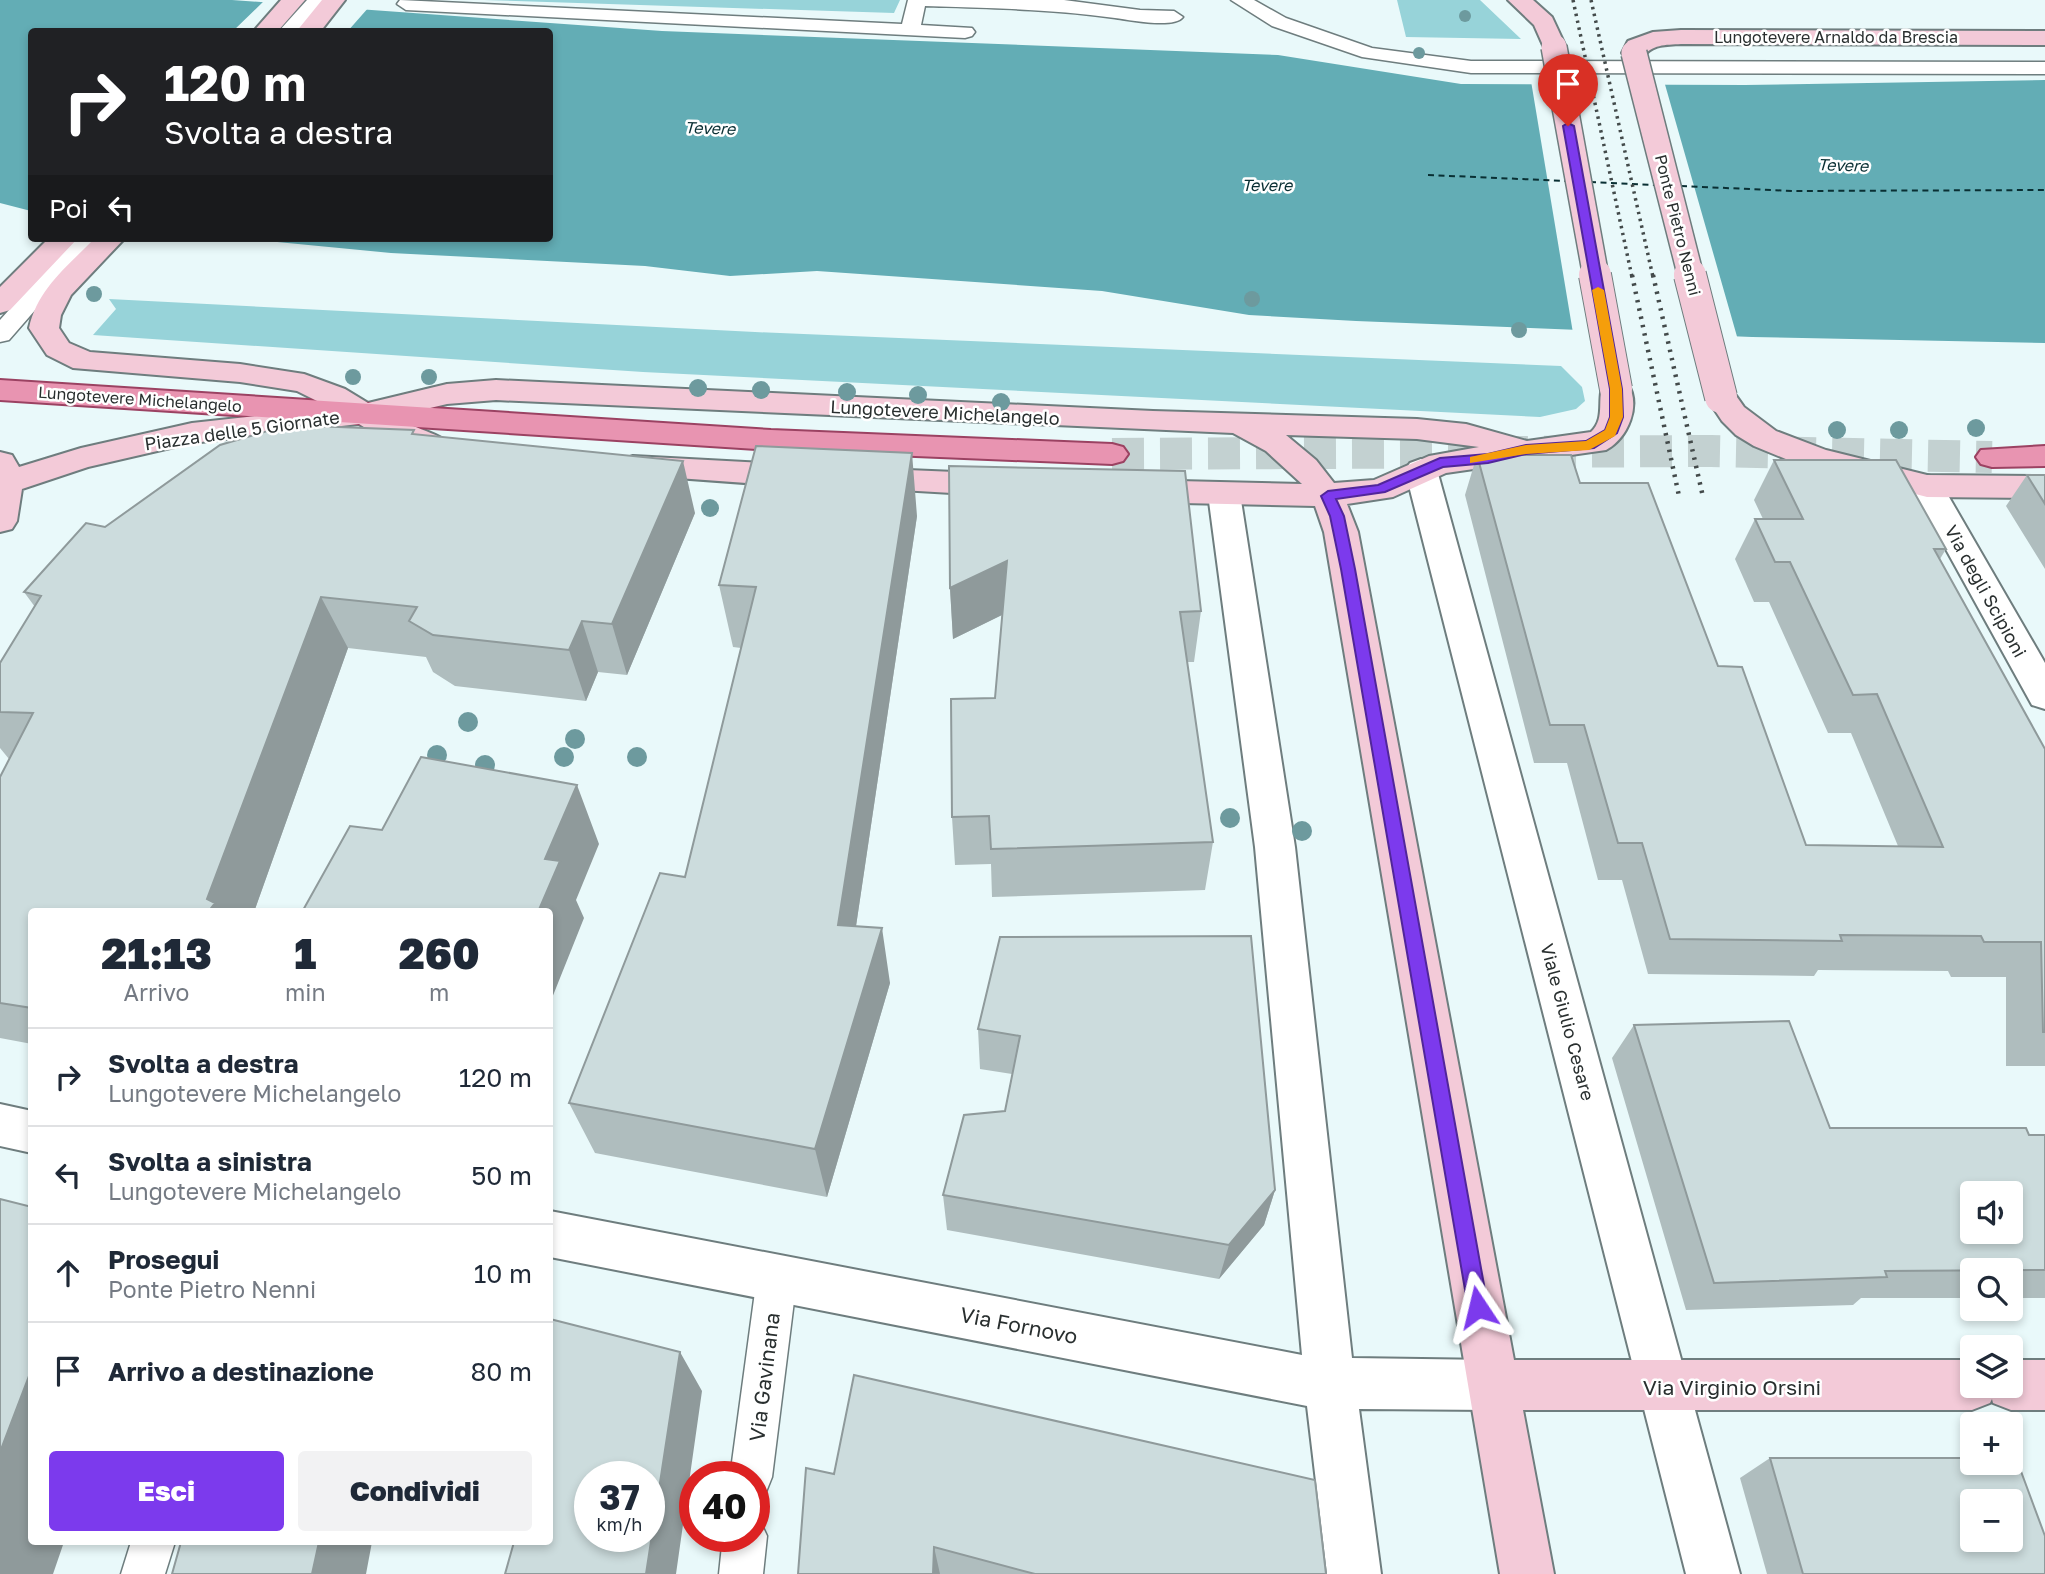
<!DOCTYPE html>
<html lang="it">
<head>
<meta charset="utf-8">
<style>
  :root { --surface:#fff; --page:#f2f2f3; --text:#1f2937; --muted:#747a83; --line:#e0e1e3; --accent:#7c3aed }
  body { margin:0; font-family:"Golos Text",sans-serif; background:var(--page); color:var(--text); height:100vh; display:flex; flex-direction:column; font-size:26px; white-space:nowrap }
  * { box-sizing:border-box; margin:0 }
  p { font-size:23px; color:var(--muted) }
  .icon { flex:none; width:38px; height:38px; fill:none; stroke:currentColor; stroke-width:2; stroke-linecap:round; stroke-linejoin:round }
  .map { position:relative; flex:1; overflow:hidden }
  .side { position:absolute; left:28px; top:908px; width:525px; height:637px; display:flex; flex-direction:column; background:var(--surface); border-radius:7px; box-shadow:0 4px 10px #0003 }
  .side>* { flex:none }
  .top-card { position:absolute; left:28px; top:28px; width:525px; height:214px; border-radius:7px; box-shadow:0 4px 10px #0003; background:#202124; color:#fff; overflow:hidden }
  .controls { position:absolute; left:1960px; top:1181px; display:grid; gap:14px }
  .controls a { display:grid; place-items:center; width:63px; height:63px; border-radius:7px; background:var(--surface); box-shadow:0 4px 10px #0003; font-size:35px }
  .speed { position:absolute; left:574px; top:1461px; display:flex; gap:14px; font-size:35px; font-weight:700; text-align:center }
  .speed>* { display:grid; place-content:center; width:91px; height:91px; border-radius:50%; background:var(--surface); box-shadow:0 4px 10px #0003; line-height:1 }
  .speed small { font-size:18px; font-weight:400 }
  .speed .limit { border:10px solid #d22; background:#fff; color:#111 }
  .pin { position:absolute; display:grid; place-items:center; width:60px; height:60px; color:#fff; margin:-72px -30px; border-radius:50% 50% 50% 0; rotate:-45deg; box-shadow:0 0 7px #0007 }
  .pin .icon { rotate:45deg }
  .me { position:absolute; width:77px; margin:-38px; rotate:350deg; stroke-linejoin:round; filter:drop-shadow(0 0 5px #0008) }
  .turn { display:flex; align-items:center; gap:24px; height:147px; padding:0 21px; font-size:32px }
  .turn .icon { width:91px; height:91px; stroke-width:2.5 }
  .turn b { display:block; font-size:49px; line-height:60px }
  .then { display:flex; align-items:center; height:66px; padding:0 21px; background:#0003; gap:14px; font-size:26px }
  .eta { display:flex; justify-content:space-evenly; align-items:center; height:119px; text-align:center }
  .eta b { font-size:42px; font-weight:800; line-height:49px }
  .primary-button { display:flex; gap:14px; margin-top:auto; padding:14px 21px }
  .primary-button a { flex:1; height:80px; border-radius:7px; background:var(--accent); color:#fff; font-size:28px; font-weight:800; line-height:80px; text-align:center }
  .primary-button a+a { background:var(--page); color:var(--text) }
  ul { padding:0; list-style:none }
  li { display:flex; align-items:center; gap:21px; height:98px; padding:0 21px; border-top:2px solid var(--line) }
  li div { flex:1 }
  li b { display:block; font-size:26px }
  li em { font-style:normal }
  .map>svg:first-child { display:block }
  .green { fill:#97d3d9 }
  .water { fill:#63adb5 }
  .pier { fill:#e9f9fa }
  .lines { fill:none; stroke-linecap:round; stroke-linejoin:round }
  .ferry { stroke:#092f33; stroke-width:2; stroke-dasharray:6 4.5; stroke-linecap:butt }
  .primary-tunnel { stroke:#c3d1d1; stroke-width:32; stroke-dasharray:32 16; stroke-linecap:butt }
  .lane-casing { stroke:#6e7d7e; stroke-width:3 }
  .street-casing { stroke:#6e7d7e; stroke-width:4 }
  .secondary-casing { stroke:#6e7d7e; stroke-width:4 }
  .primary-casing { stroke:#9b4262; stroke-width:4 }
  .lane { fill:#fff; fill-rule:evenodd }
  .street { fill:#fff; fill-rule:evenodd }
  .secondary { fill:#f3cad8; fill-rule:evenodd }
  .primary { fill:#e894b1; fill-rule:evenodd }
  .rail-far1 { stroke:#434a4a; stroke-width:3.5; stroke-dasharray:2.5 4.5; stroke-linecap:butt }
  .rail { stroke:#434a4a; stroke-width:4.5; stroke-dasharray:2.5 6; stroke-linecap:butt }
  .secondary-bridge-far1-casing { stroke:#6e7d7e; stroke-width:28; stroke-linecap:butt }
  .secondary-bridge-casing { stroke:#6e7d7e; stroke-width:34; stroke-linecap:butt }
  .secondary-bridge-far1 { stroke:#f3cad8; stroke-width:25 }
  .secondary-bridge { stroke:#f3cad8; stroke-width:32 }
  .tree { fill:#6d9a9e }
  .wall { fill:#afbdbe }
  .shaded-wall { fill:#8f9a9b }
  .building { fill:#ccdcdd; stroke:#8f9a9b; stroke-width:2; fill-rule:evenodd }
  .route { fill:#7c3aed; stroke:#51269a; stroke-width:2 }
  .slow { fill:#f59e0b }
  .labels { text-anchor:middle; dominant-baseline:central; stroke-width:5; stroke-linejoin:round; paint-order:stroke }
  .far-street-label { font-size:16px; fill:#292f2f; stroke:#fff }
  .far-water-label { font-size:16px; font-style:italic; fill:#092f33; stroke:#fff }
  .street-label { font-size:18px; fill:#292f2f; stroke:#fff }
  .near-street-label { font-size:21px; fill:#292f2f; stroke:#fff }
</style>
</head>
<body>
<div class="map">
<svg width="2045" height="1574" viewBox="0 0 2045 1574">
  <rect width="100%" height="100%" fill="#e9f9fa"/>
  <path class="green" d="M 484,0 L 900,0 L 894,13 Z
    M 1397,0 L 1480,0 L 1521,39 L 1406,37 Z
    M 109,299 L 755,332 L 1561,366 L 1582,387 L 1585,401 L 1576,409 L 1540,417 L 643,372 L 93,335 L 116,309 Z"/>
  <path class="water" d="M 0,0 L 232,0 L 662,31 L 1278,55 L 1461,84 L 1745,85 L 2045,80 L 2045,343 L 1752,337 L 1356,321 L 1249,315 L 1102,291 L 817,271 L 730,276 L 645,266 L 391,253 L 236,238 L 550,238 L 550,32 L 32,32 L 31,211 L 0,203 Z"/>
  <path class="pier" d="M 265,0 L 276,0 L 369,7 L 347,32 L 233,31 Z
    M 1531,81 L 1664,81 L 1738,340 L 1573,333 Z"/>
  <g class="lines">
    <path class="ferry" d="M 1428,175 L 1567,181
      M 1590,182 L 1654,185
      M 1681,186 L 1793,191 L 2045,190"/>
    <path class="primary-tunnel" d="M 1112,454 L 1711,451 L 1992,457"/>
    <g class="lane-casing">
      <path id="lane" d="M 307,0 L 326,0 L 298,32 L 278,32 Z
        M 400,0 L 902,24 L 908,0 L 1064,0 L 1140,10 L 1174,11 L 1183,17 C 1174,29 1130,20 1115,18 C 1052,9 989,8 925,6 L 921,25 L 972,28 L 975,32 L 972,36 L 965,38 L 406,10 L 397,4 Z
        M 1231,0 L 1254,0 L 1286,18 L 1372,48 L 1471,61 L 2045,62 L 2045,74 L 1471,73 L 1362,57 L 1272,26 Z
        M 74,238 L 98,238 L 9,340 L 0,342 L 0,320 Z
        M 777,1257 L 791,1263 L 797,1277 L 772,1477 L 766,1492 L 754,1497 L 754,1477 L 730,1477 L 757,1277 L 763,1263 Z
        M 754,1518 L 760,1521 L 767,1536 L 763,1574 L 719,1574 L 723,1536 L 754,1536 Z
        M 131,1542 L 175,1542 L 165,1574 L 121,1574 Z"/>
    </g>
    <g class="street-casing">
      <path id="street" d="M 1421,459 L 1432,463 L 1437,470 L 1740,1574 L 1686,1574 L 1405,470 L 1410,463 Z
        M 1927,475 L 1938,478 L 2045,663 L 2045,709 L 2032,705 L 1911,486 L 1916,478 Z
        M 1224,483 L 1236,486 L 1240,494 L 1295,847 L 1352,1358 L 1492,1360 L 1510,1367 L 1517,1385 L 1510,1403 L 1492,1410 L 1359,1409 L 1381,1574 L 1327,1574 L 1307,1406 L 550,1257 L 550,1211 L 1302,1355 L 1255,847 L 1208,494 L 1212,486 Z
        M 0,1104 L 32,1111 L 32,1153 L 0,1146 Z"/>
    </g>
    <g class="secondary-casing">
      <path id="secondary" d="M 281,0 L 305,0 L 277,32 L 253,32 Z
        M 322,0 L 345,0 L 320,32 L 296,32 Z
        M 1508,0 L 1533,0 L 1552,17 L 1566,47 L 1562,52 L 1546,52 L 1534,25 Z
        M 1681,30 L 2045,31 L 2045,45 L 1681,44 C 1665,45 1652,44 1642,58 L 1626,58 L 1622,53 L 1628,41 L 1653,32 Z
        M 49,238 L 78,238 L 10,310 L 0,313 L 0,287 Z
        M 95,238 L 125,238 L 71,295 L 61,315 L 59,328 L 69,343 L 90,352 L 240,364 L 304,374 L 345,389 L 368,403 L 447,384 L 496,380 L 1153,411 L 1417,419 L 1466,424 L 1527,441 L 1591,432 C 1607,417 1595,397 1605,382 L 1616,379 L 1627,382 C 1642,405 1628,438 1606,450 L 1446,473 L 1393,497 L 1347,504 L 1358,532 L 1514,1360 L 1972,1360 L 1972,1386 L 2011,1386 L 2011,1360 L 2045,1360 L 2045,1410 L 2011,1410 L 1993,1403 L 1992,1399 L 1990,1403 L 1972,1410 L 1523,1410 L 1554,1574 L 1500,1574 L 1324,532 L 1315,506 L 1137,502 L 1125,499 L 1121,491 L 1125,483 L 1137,480 L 1302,484 L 1266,451 L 1233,433 L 496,400 L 447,404 L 392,417 C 408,426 446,435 454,448 L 449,455 L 438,458 L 388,442 L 359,424 L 192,443 L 88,467 L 22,489 L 17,521 L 12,529 L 0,532 L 0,452 L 12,455 L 19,467 L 81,448 L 192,423 L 331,408 L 297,391 L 240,382 L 73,368 L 47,355 L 29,328 C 37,289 69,265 95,238 ZM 1286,435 L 1417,439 L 1479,447 L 1429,456 L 1374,480 L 1334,483 L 1316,460 Z
        M 1721,387 L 1732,390 L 1744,407 L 1776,431 L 1826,450 L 1927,475 L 2045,476 L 2045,498 L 1927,497 L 1793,462 L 1754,446 L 1736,435 L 1722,421 L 1706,397 L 1710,390 Z
        M 633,456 L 800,465 L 811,468 L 816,476 L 811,484 L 800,487 L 622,474 L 617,467 L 622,460 Z
        M 860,468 L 1003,474 L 1014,477 L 1019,485 L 1014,493 L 1003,496 L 849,487 L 844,479 L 849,471 Z"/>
    </g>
    <g class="primary-casing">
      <path id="primary" d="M 0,380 L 771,430 L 1112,444 L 1123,447 L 1128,454 L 1123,461 L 1112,464 L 771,450 L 0,400 Z
        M 2045,446 L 2045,466 L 1992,467 L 1981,464 L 1976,457 L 1981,450 Z"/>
    </g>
    <use href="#lane" class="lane"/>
    <use href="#street" class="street"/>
    <use href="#secondary" class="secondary"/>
    <use href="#primary" class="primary"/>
    <path class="rail-far1" d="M 1573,0 L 1632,277
      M 1591,0 L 1653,277"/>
    <path class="rail" d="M 1632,275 L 1679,496
      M 1653,275 L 1703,497"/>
    <g class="secondary-bridge-far1-casing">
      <path id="secondary-bridge-far1" d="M 1554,47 L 1596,277
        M 1634,53 L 1691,277"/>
    </g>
    <g class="secondary-bridge-casing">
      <path id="secondary-bridge" d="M 1595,275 L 1616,389
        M 1690,275 L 1721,397"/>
    </g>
    <use href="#secondary-bridge-far1" class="secondary-bridge-far1"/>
    <use href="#secondary-bridge" class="secondary-bridge"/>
  </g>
  <g class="tree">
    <circle cx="1465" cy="16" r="6"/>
    <circle cx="1419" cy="53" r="6"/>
    <circle cx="94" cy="294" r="8"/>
    <circle cx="1252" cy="299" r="8"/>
    <circle cx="1519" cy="330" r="8"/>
    <circle cx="353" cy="377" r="8"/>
    <circle cx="429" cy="377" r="8"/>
    <circle cx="698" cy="388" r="9"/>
    <circle cx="761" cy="390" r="9"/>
    <circle cx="847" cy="392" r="9"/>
    <circle cx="918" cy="395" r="9"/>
    <circle cx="1001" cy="402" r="9"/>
    <circle cx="1976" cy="428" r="9"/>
    <circle cx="1837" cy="430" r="9"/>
    <circle cx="1899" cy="430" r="9"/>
    <circle cx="710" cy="508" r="9"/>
    <circle cx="468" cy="722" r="10"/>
    <circle cx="575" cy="739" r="10"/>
    <circle cx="437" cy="755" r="10"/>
    <circle cx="564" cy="757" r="10"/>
    <circle cx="637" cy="757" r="10"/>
    <circle cx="485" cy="765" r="10"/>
    <circle cx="1230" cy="818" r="10"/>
    <circle cx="1302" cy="831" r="10"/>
  </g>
  <path class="wall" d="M 416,435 L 695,513 L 627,675 L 598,672 L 586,701 L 455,686 L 433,672 L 426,657 L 348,648 L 254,912 L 32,912 L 32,1044 L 0,1038 L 0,777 L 9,759 L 0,748 L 0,663 L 35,607 L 24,592 L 105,527 Z
    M 1477,455 L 1580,483 L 1718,666 L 1806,845 L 1898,846 L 1851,733 L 1828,733 L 1769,602 L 1754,602 L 1735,559 L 1755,519 L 1763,519 L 1754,500 L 1774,460 L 1946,549 L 1940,559 L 2045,749 L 2045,1066 L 2006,1066 L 2006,977 L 1951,977 L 1948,971 L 1818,970 L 1814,976 L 1648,974 L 1622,880 L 1598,880 L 1567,763 L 1534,763 L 1465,495 Z
    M 2027,475 L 2045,475 L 2045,569 L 2006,506 Z
    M 917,516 L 856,926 L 890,983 L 827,1197 L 595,1153 L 569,1103 L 685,877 L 741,648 L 733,647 L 719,585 Z
    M 950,588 L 1201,611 L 1194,662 L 1187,662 L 1213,842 L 1205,890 L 992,897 L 991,864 L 955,865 L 952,817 L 995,698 L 1002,615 L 953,639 Z
    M 1000,937 L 1275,1190 L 1264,1225 L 1219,1279 L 947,1230 L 943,1195 L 1005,1111 L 1012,1074 L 980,1069 L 978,1029 Z
    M 1634,1025 L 1830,1128 L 2045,1135 L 2045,1298 L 2011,1298 L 2011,1270 L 1972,1270 L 1972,1298 L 1861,1298 L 1853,1305 L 1686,1310 L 1612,1058 Z
    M 1770,1458 L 2045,1574 L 1767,1574 L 1740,1478 Z
    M 834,1474 L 1326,1574 L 798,1574 Z"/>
  <path class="shaded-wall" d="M 912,453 L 917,516 L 848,980 L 838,925 Z
    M 683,461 L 695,513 L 627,675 L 612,624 Z
    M 1007,561 L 1008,612 L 953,639 L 950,588 Z
    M 321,597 L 348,648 L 254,912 L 208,912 L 207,899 Z
    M 582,621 L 598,672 L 586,701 L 569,650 Z
    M 577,785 L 599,844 L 576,900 L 584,918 L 550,1003 L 550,912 L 538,912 L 545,859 Z
    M 882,928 L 890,983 L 827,1197 L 815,1149 Z
    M 1275,1190 L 1264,1225 L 1219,1279 L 1229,1245 Z
    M 680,1352 L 702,1391 L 676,1574 L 646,1574 Z
    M 32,1368 L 32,1542 L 64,1542 L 53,1574 L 0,1574 L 0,1452 Z
    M 319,1542 L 372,1542 L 366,1574 L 312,1574 Z
    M 934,1547 L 940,1574 L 933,1574 Z"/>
  <path class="building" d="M 288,425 L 414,430 L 412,434 L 683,461 L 612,624 L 582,621 L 569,650 L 433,635 L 409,621 L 417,607 L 321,597 L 207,899 L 215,903 L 208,912 L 32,912 L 32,1008 L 0,1003 L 0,777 L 33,713 L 0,712 L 0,663 L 41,596 L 24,592 L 86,523 L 105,527 L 220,445 Z
    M 756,446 L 912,453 L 838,925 L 882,928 L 815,1149 L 569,1103 L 660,873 L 685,877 L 756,587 L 719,585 Z
    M 1477,455 L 1571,455 L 1580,483 L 1648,483 L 1718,666 L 1742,667 L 1806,845 L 1943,847 L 1877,694 L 1853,695 L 1790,562 L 1775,562 L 1755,519 L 1803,519 L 1774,460 L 1896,460 L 1946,549 L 1934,549 L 2045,749 L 2045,1032 L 2043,1032 L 2041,942 L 1984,942 L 1981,936 L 1840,935 L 1842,941 L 1670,939 L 1642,843 L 1618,843 L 1584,725 L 1550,725 Z
    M 949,466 L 1185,471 L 1201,611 L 1180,612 L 1213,842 L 991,849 L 989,816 L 952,817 L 951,699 L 995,698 L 1007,561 L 950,588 Z
    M 2027,475 L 2045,475 L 2045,504 Z
    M 421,757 L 577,785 L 545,859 L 560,861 L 538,912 L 302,912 L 350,826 L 382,830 Z
    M 1251,936 L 1275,1190 L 1229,1245 L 943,1195 L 964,1115 L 1005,1111 L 1020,1036 L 978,1029 L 1000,937 Z
    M 1789,1021 L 1830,1128 L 2026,1128 L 2029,1135 L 2045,1135 L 2045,1270 L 1885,1271 L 1887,1277 L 1714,1283 L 1634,1025 ZM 1972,1194 L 2011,1194 L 2011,1232 L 1972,1232 Z
    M 0,1199 L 32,1207 L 32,1368 L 0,1452 Z
    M 550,1319 L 680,1352 L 646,1574 L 505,1574 L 514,1542 L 550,1542 ZM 590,1477 L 649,1477 L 649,1536 L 590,1536 Z
    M 854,1375 L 1315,1480 L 1326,1574 L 1035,1574 L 934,1547 L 933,1574 L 798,1574 L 806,1468 L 834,1474 Z
    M 1770,1458 L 1972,1458 L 1972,1463 L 2011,1463 L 2011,1458 L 2016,1458 L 2045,1536 L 2045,1574 L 1803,1574 ZM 1972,1502 L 2011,1502 L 2011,1540 L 1972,1540 Z
    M 181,1542 L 319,1542 L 312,1574 L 172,1574 Z"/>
  <path class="route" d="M 1568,123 L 1574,126 L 1622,389 L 1623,417 L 1617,433 L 1594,448 L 1526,454 L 1488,463 L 1443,467 L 1385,492 L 1336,499 L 1344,516 L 1355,569 L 1488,1307 L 1485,1314 L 1478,1317 L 1471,1314 L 1468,1307 L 1341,569 L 1330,516 L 1321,496 L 1328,491 L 1378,485 L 1440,458 L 1488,454 L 1526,445 L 1586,441 L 1605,430 L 1610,417 L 1610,389 L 1563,126 Z"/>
  <path class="slow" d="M 1598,287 L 1604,290 L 1622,389 L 1623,417 L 1615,436 L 1589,450 L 1526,454 L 1470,463 L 1470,457 L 1526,445 L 1586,441 L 1605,430 L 1610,417 L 1610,389 L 1592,290 Z"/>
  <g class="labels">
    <g class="far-street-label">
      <text x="1836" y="37">Lungotevere Arnaldo da Brescia</text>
      <text transform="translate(1678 225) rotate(76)">Ponte Pietro Nenni</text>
      <text transform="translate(140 399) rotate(4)">Lungotevere Michelangelo</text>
    </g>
    <g class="far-water-label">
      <text transform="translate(710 128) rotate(2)">Tevere</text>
      <text transform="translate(1843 165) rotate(2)">Tevere</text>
      <text x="1267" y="185">Tevere</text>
    </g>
    <g class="street-label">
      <text transform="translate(945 412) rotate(3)">Lungotevere Michelangelo</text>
      <text transform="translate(242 430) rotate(-8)">Piazza delle 5 Giornate</text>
      <text transform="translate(1986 591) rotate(61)">Via degli Scipioni</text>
      <text transform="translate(1568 1022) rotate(75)">Viale Giulio Cesare</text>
    </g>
    <g class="near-street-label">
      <text transform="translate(1019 1325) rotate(11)">Via Fornovo</text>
      <text transform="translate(764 1377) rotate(-83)">Via Gavinana</text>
      <text x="1732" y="1387">Via Virginio Orsini</text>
    </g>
  </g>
</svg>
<div class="controls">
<a><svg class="icon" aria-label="sound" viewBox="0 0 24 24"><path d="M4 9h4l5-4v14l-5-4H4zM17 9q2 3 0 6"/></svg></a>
<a><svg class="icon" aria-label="search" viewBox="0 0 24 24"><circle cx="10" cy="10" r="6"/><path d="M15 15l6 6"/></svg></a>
<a><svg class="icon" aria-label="layers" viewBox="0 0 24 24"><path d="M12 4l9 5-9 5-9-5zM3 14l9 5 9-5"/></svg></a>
<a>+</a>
<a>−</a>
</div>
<div class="speed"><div>37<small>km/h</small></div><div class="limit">40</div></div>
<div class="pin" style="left:1568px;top:126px;background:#d93025"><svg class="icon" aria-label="arrive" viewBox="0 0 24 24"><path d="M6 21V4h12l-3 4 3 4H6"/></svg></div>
<svg class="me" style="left:1478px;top:1307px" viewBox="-20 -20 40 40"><path d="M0-17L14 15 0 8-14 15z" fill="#7c3aed" stroke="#fff" stroke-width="4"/></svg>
<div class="top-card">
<div class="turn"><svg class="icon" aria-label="right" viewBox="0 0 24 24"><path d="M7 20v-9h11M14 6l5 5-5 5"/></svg><div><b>120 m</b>Svolta a destra</div></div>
<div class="then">Poi<svg class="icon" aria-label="left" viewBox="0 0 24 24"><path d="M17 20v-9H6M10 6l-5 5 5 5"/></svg></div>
</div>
<section class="side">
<div class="eta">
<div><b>21:13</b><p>Arrivo</p></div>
<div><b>1</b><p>min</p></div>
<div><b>260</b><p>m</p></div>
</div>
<ul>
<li><svg class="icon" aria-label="right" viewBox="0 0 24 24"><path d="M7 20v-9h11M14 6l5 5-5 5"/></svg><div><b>Svolta a destra</b><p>Lungotevere Michelangelo</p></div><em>120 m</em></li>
<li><svg class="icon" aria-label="left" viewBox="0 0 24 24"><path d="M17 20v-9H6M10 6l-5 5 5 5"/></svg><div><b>Svolta a sinistra</b><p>Lungotevere Michelangelo</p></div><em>50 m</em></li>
<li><svg class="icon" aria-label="ahead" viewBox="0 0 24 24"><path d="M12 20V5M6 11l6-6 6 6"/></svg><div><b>Prosegui</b><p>Ponte Pietro Nenni</p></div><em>10 m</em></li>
<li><svg class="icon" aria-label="arrive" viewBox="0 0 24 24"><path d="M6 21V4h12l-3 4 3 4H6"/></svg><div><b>Arrivo a destinazione</b></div><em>80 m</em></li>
</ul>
<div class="primary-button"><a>Esci</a><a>Condividi</a></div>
</section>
</div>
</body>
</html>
